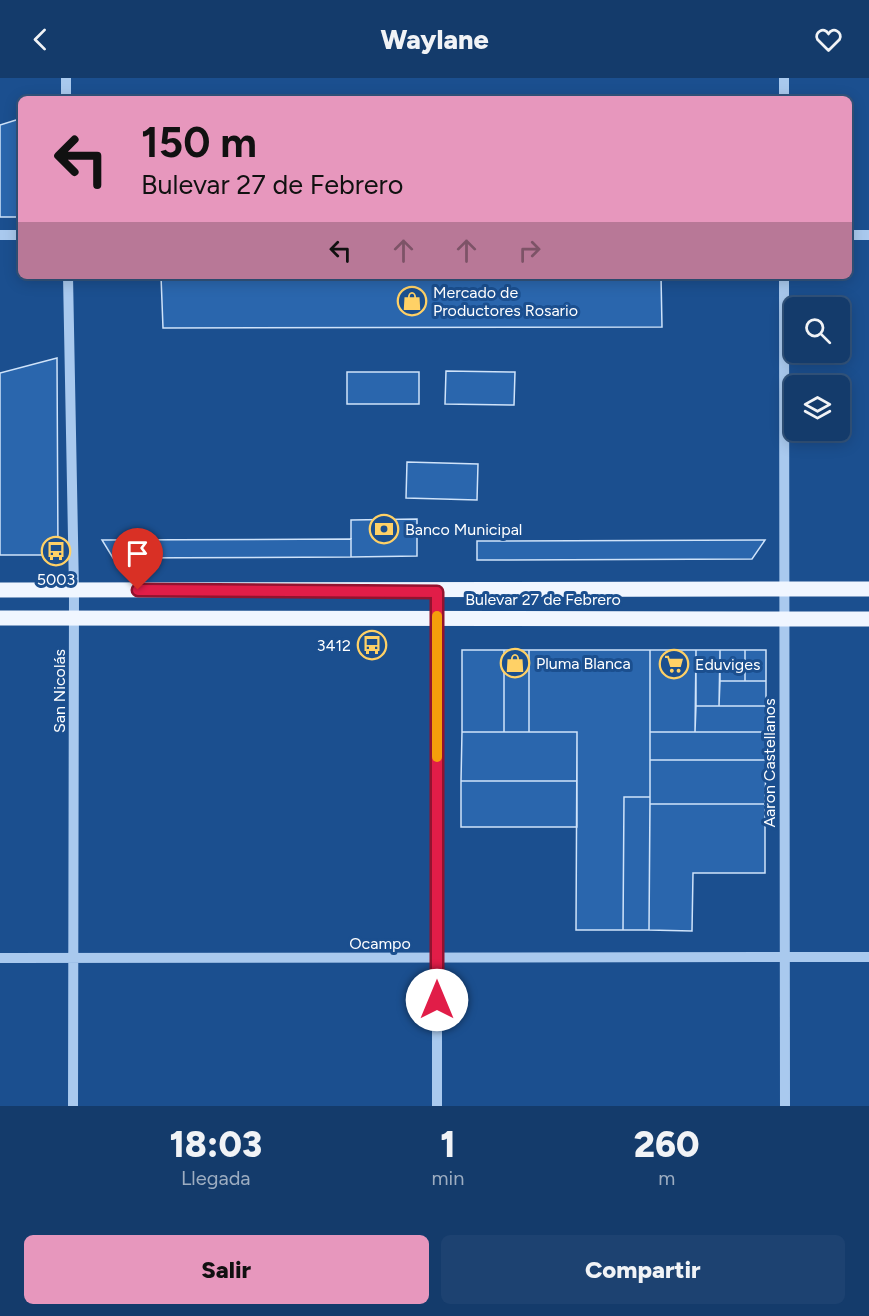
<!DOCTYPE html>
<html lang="es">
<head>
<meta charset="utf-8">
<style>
  :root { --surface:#143b6b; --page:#1d4271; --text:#f1f3f6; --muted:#9dadc1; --line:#33557e; --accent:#e797bd }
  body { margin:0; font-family:Figtree,sans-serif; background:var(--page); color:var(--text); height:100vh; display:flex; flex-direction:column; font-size:22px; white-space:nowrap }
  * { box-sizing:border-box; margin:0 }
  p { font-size:20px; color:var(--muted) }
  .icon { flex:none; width:33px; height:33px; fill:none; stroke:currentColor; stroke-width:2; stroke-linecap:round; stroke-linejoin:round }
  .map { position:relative; height:1028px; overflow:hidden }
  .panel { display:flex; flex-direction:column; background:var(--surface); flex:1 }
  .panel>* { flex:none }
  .hud { position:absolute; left:18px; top:18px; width:834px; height:183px; border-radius:9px; box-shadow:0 3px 15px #0003,0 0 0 2px var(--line); background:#e797bd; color:#111; overflow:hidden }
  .controls { position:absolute; left:784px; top:219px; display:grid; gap:12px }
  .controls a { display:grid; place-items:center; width:66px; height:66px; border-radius:9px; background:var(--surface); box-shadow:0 3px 15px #0003,0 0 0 2px var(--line); font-size:30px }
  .pin { position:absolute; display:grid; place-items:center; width:51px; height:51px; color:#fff; margin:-62px -26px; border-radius:50% 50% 50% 0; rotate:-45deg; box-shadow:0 0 6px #0007 }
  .pin .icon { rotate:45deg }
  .me { position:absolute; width:66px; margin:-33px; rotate:0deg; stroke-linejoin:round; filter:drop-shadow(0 0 4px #0008) }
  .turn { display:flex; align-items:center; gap:21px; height:126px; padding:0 24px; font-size:27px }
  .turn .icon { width:78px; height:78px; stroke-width:2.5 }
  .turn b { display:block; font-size:42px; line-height:51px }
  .lanes { display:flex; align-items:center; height:57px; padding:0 24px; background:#0003; justify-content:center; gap:30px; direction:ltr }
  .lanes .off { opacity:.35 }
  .eta { display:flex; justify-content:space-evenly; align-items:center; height:102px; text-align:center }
  .eta b { font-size:36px; font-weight:800; line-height:42px }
  .action { display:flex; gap:12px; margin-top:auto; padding:12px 24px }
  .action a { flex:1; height:69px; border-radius:9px; background:var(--accent); color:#111; font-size:24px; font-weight:800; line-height:69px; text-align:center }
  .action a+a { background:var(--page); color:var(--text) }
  header { display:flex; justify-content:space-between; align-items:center; height:78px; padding:0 24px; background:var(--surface); font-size:27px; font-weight:800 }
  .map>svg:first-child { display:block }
  .building { fill:#2a66ad; stroke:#cfe3fa; stroke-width:1.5 }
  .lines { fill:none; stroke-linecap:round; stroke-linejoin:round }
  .minor { stroke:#a9c9ee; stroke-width:10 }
  .major { stroke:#f0f6ff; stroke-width:15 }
  .route-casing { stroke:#92132f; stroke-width:15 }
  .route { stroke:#e11d48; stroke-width:10 }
  .slow { stroke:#f59e0b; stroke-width:10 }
  .labels { text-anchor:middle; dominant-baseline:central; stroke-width:6; stroke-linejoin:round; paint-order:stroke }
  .poi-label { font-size:16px; fill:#fff; stroke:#1b4f8f; text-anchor:start }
  .street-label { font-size:16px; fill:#fff; stroke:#1b4f8f }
</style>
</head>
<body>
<header><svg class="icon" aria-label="back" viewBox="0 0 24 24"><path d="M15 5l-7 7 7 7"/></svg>Waylane<svg class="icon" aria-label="heart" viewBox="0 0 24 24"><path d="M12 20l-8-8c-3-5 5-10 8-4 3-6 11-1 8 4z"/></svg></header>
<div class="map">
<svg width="869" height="1028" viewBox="0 0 869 1028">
  <rect width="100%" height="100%" fill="#1b4f8f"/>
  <path class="building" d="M 16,42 L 21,42 L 21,139 L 0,139 L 0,47 Z
    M 161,198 L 661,198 L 662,249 L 163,250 Z
    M 57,280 L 58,477 L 0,477 L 0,295 Z
    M 446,293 L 515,294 L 514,327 L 445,326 Z
    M 347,294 L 419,294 L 419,326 L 347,326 Z
    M 407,384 L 478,386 L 477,422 L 406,420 Z
    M 417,441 L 417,478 L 351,479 L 351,442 Z
    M 351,461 L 351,479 L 113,480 L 102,462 Z
    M 765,462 L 752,481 L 477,482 L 477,463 Z
    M 462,572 L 504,572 L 504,654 L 462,654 Z
    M 504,572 L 529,572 L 529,654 L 504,654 Z
    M 529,572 L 650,572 L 650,719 L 624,719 L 623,852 L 576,852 L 577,654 L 529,654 Z
    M 650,572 L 696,572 L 695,654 L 650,654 Z
    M 696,572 L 720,572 L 719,628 L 696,628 Z
    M 720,572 L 745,572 L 745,603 L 720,603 Z
    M 745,572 L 766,572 L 766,603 L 745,603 Z
    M 720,603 L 766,603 L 766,628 L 719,628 Z
    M 696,628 L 766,628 L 766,654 L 695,654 Z
    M 462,654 L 577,654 L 577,703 L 461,703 Z
    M 650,654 L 766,654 L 766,682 L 650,682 Z
    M 650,682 L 766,682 L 765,726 L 650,726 Z
    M 461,703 L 577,703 L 577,749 L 461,749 Z
    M 624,719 L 650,719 L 649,852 L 623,852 Z
    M 650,726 L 765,726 L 765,795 L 693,795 L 692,853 L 649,852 Z"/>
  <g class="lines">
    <path class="minor" d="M 66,0 L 66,21
      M 784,21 L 784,0
      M 0,157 L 21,157
      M 849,157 L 869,157
      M 68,198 L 74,512 L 73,1028
      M 784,198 L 785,1028
      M 0,880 L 869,879
      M 437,1028 L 437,514"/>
    <path class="major" d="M 0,512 L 869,511
      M 0,540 L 869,541"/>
  </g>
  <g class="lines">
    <g class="route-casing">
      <path id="route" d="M 138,512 L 437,514 L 437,922"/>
    </g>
    <use href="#route" class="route"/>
    <path class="slow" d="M 437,679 L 437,538"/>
  </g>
  <defs>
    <g id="shop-ring" transform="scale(1.5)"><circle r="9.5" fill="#1b4f8f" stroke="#ffd166" stroke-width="1.5"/><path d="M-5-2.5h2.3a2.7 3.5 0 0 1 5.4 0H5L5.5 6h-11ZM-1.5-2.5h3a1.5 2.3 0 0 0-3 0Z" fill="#ffd166"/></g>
    <g id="bank-ring" transform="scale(1.5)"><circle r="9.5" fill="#1b4f8f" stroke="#ffd166" stroke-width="1.5"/><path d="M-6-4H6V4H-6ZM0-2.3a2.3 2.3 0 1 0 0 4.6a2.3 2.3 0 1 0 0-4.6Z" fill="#ffd166"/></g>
    <g id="bus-ring" transform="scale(1.5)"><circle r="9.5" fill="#1b4f8f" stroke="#ffd166" stroke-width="1.5"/><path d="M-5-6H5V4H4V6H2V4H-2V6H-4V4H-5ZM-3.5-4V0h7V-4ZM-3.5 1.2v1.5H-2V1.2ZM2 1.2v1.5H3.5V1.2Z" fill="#ffd166"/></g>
    <g id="supermarket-ring" transform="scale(1.5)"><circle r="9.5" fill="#1b4f8f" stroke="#ffd166" stroke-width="1.5"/><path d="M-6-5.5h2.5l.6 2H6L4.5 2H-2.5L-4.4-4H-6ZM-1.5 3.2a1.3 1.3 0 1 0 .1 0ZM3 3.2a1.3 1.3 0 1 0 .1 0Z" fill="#ffd166"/></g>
  </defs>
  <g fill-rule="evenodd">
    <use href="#shop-ring" x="412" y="223"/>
    <use href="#bank-ring" x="384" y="451"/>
    <use href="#bus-ring" x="56" y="473"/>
    <use href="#bus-ring" x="372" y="567"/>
    <use href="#shop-ring" x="515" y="585"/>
    <use href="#supermarket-ring" x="674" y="586"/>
  </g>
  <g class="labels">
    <g class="poi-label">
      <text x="433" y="214">Mercado de<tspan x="433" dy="18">Productores Rosario</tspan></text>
      <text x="405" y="451">Banco Municipal</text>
      <text x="56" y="501" text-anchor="middle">5003</text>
      <text x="351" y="567" text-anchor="end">3412</text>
      <text x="536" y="585">Pluma Blanca</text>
      <text x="695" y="586">Eduviges</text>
    </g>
    <g class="street-label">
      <text x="543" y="521">Bulevar 27 de Febrero</text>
      <text transform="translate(59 613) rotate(-90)">San Nicolás</text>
      <text transform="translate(769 685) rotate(-90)">Aaron Castellanos</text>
      <text x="380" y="865">Ocampo</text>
    </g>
  </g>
</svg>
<div class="controls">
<a><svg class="icon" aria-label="search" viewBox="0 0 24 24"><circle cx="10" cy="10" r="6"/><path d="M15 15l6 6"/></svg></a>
<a><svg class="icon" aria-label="layers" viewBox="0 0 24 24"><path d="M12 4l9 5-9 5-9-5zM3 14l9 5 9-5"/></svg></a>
</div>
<div class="pin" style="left:138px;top:512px;background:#d93025"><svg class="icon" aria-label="arrive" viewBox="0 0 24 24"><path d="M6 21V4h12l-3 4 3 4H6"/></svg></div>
<svg class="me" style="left:437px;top:922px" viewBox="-20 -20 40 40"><circle r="19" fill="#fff"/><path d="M0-13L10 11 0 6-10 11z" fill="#e11d48"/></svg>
<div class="hud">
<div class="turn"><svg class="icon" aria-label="left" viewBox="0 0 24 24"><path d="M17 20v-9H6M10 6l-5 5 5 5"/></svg><div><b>150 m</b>Bulevar 27 de Febrero</div></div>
<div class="lanes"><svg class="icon" aria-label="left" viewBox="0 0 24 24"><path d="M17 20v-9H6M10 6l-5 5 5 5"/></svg><svg class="icon off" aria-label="ahead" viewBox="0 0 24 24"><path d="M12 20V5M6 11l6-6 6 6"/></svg><svg class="icon off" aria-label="ahead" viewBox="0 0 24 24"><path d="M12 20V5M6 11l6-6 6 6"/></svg><svg class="icon off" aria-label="right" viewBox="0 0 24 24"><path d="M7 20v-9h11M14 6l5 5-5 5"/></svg></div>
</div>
</div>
<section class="panel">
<div class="eta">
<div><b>18:03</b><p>Llegada</p></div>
<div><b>1</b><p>min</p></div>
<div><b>260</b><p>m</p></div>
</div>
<div class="action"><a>Salir</a><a>Compartir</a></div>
</section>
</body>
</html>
